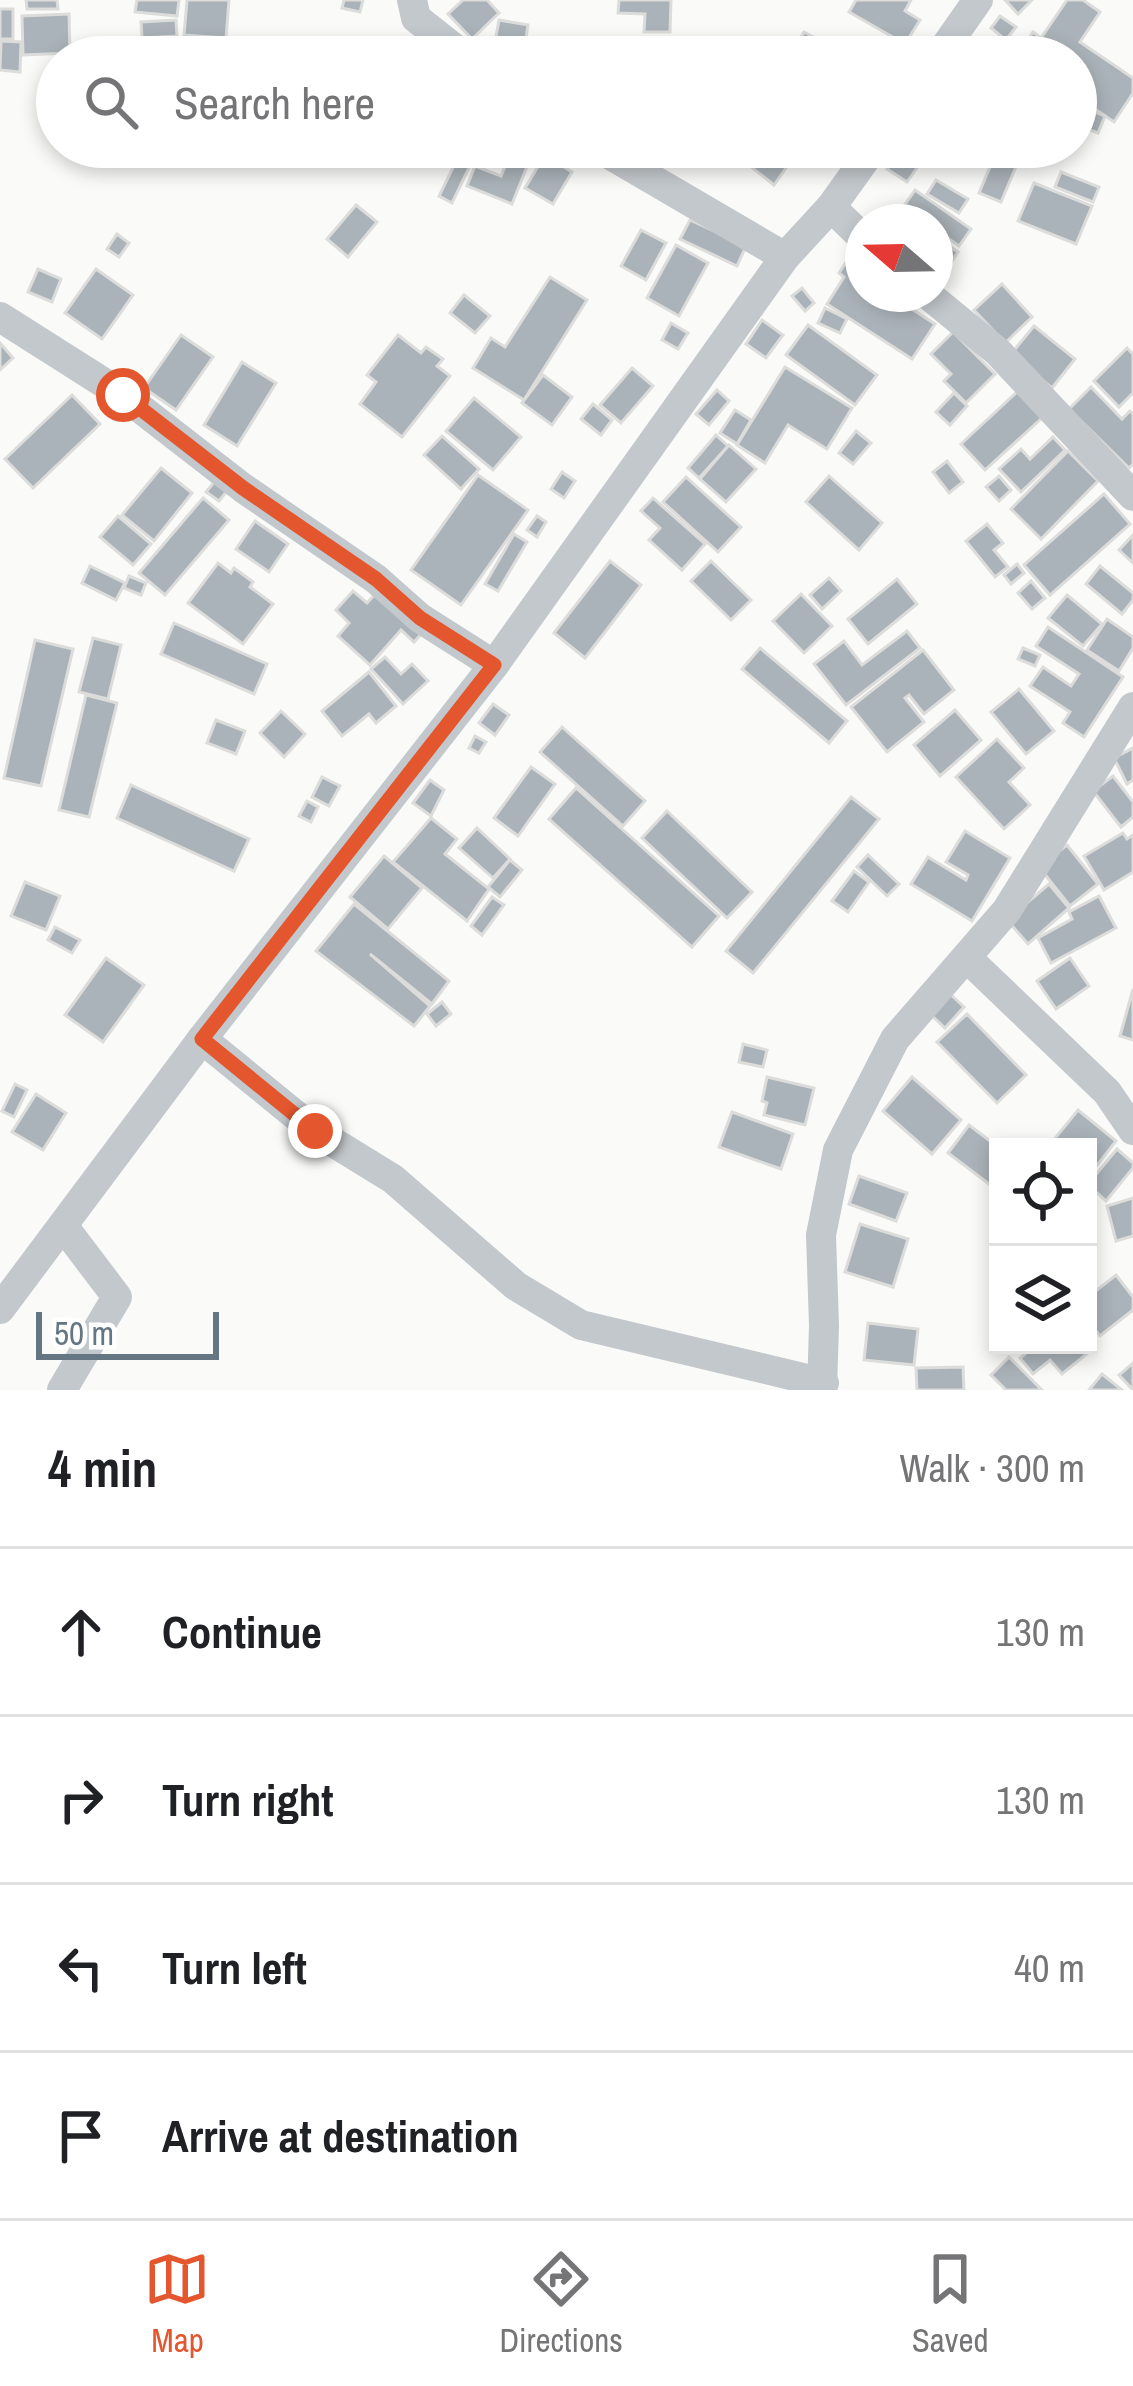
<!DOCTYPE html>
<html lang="en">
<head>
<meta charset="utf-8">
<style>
	:root { --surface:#fff; --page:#f6f6f6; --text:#202124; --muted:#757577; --line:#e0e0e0; --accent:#e4572e }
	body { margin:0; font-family:"Archivo Narrow",sans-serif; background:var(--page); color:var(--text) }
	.controls { position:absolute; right:36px; bottom:36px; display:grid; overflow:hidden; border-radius:0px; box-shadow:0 6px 18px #0003 }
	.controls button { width:108px; height:108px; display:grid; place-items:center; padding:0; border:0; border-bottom:3px solid var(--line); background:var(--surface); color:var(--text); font:60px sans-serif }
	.compass { position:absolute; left:845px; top:204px; width:108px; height:108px; border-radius:50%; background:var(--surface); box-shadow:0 6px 18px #0003; rotate:290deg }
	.scale { position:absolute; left:36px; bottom:30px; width:183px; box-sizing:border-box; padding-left:12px; border:6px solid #657683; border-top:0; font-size:33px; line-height:42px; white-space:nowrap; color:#657683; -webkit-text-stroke:9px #fff; paint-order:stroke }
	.stop { position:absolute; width:36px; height:36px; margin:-27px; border:9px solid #e4572e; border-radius:50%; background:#fff }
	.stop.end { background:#e4572e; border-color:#fff; box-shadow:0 3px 12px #0008 }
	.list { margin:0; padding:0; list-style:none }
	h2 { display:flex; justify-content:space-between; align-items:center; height:156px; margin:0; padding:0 48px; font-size:51px }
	h2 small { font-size:39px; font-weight:400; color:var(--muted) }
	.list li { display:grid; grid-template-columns:78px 1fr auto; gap:36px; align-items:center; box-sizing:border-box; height:168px; padding:0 48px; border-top:3px solid var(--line) }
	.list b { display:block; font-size:45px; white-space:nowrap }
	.list em { font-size:39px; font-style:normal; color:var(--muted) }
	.icon { flex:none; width:66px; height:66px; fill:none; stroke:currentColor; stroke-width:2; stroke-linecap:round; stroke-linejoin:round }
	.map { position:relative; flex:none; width:1133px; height:1390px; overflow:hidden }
	.search { position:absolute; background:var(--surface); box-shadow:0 6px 18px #0003; left:36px; right:36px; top:36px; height:132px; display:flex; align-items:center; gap:30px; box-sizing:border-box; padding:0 42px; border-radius:66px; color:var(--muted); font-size:45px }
	.sheet { height:828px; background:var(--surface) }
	nav { display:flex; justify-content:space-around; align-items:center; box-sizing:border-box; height:168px; border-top:3px solid var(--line); background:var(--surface); font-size:33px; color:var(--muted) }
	nav a { display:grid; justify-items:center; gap:6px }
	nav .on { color:var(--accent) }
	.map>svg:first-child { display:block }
	.building { fill:#aab3b9; stroke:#dcdcda; stroke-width:3 }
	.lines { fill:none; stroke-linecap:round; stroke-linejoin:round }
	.street { stroke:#c3c8cc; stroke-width:30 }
	.route { stroke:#e4572e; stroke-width:15 }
</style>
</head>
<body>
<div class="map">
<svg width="1133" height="1390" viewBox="0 0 1133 1390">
	<rect width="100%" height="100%" fill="#fafaf8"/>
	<g class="building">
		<path d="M26,0H57L58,9H27Z"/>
		<path d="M137,0H179L177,16L135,12Z"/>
		<path d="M187,0H229L226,38L184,35Z"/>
		<path d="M344,0H363L360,12L342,8Z"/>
		<path d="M463,0H487L499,13L472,39L448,14Z"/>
		<path d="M619,0H671L670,32H644L645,14L618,13Z"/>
		<path d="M856,0H911L905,11L920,20L905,44L849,12Z"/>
		<path d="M1005,0H1032L1018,14Z"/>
		<path d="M1067,0H1083L1100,12L1080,42L1133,78V93L1114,122L1076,96V57H1017L1033,32L1041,38Z"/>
		<rect x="0" y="9" width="13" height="30"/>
		<path d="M69,14L70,53L23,55L22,16Z"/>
		<path d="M1000,16L1016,27L1006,40L991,28Z"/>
		<path d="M176,20L177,36L142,38L141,22Z"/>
		<path d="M499,20L528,25L524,52L494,47Z"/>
		<path d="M804,32L850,57H790Z"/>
		<path d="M395,39L428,50L426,57H389Z"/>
		<path d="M1,41L21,42L20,72L0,70Z"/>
		<path d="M215,43L216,57H161V46Z"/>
		<path d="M1076,104L1105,116L1098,133L1076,125Z"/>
		<path d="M463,147H479L452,203L439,196Z"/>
		<path d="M513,147L532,154L512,204L467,186L475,166L501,176Z"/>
		<path d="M726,147H801L774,185Z"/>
		<path d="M902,147H914L926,155L907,182L887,169Z"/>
		<path d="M996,153L1018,162L1001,202L979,193Z"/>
		<path d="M545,155L572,172L553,204L525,188Z"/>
		<path d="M1061,172L1099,187L1093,202L1055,187Z"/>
		<path d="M936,180L968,199L959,213L927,194Z"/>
		<path d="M1034,183L1092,206L1076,244L1018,221Z"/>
		<path d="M915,190L971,229L959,246L935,229V222H893Z"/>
		<path d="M356,205L377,222L348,257L327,239Z"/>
		<path d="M690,220L746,246L737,266L680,239Z"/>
		<path d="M641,230L666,243L646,280L621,266Z"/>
		<path d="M117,234L129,243L119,257L107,249Z"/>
		<path d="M935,236L958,252L937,283L935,282Z"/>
		<path d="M676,245L708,263L679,316L647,298Z"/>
		<path d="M850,256L863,264V294H906L901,302L935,324L912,359L827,304L844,277L839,273Z"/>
		<path d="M38,269L61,279L52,302L28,292Z"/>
		<path d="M96,269L133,295L102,339L65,313Z"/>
		<path d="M550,277L587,300L524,400L473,368L491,338L505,347Z"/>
		<path d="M1002,284L1032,317L1005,343L974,310Z"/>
		<path d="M802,288L814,303L805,311L792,296Z"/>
		<path d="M464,295L490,316L475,333L450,313Z"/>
		<path d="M825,308L847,319L840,333L818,323Z"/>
		<path d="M762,320L783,335L766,358L746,344Z"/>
		<path d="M671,323L688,333L678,349L662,340Z"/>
		<path d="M808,325L877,375L855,405L786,355Z"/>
		<path d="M1034,326L1075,359L1052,388L1011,354Z"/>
		<path d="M953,332L995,374L966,403L944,381L951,374L931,354Z"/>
		<path d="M181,335L213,357L176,410L144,388Z"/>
		<path d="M398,335L421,353L426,347L443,359L437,366L450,376L402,437L360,404L376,382L367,375Z"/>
		<path d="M0,343L13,358L0,370Z"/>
		<path d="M1127,348L1133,354V393L1119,407L1094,381Z"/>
		<path d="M242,362L276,383L237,446L204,425Z"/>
		<path d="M785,367L852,408L827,449L788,425L765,463L737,445Z"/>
		<path d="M632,368L653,386L621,423L600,405Z"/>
		<path d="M543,375L572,397L552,425L522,403Z"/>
		<path d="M1091,387L1122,419L1130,411L1133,414V464L1129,468L1069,409Z"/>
		<path d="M717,390L729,401L709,425L696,414Z"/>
		<path d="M1018,391L1042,418L985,470L961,444Z"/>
		<path d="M954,393L967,406L950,425L936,412Z"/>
		<path d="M72,395L100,424L33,488L5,459Z"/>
		<path d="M474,398L521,437L493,470L446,431Z"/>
		<path d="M593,404L612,420L601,435L581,419Z"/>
		<path d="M735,410L751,420L737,444L720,433Z"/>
		<path d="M856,431L871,443L853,464L839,453Z"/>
		<path d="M716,435L728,446L699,478L688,468Z"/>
		<path d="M442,436L479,469L461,489L424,455Z"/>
		<path d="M1053,437L1065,450L1021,492L999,469L1021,449L1030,459Z"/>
		<path d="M729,445L756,469L726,502L700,479Z"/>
		<path d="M1068,451L1098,481L1041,539L1011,509Z"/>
		<path d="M947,461L963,482L949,493L933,472Z"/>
		<path d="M161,468L192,493L154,541L122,515Z"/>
		<path d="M562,472L575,481L564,498L551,489Z"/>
		<path d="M478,475L528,510L461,605L411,570Z"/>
		<path d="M829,476L882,523L859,550L806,502Z"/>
		<path d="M999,476L1011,490L999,501L986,487Z"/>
		<path d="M686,477L741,527L718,552L663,502Z"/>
		<path d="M215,481L227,491L219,501L206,492Z"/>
		<path d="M1104,494L1130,524L1050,595L1024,565Z"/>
		<path d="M203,498L229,520L165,595L139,573Z"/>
		<path d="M653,498L705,544L682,570L649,540L660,528L641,511Z"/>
		<path d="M118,516L151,544L133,565L100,537Z"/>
		<path d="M537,516L546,522L537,537L527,530Z"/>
		<path d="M255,521L288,544L269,572L236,549Z"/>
		<path d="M987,524L1003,543L994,550L1008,567L995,577L966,541Z"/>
		<path d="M514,534L527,542L498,591L485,584Z"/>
		<path d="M1133,535V563L1119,550Z"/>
		<path d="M610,561L641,585L585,658L554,633Z"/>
		<path d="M711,561L751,600L731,620L691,581Z"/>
		<path d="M218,563L231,573L234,568L253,582L250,587L273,604L243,644L188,603Z"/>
		<path d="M1017,564L1024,573L1011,584L1004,575Z"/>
		<path d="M90,566L125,583L116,600L82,583Z"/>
		<path d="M1100,566L1133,593V600L1122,614L1086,584Z"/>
		<path d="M129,576L146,583L141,595L124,588Z"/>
		<path d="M829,578L841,591L822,609L810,595Z"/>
		<path d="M897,579L917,604L868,644L848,619Z"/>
		<path d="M1031,581L1045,598L1032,609L1018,593Z"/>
		<path d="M379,590L424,631L414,642L401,630L370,665L338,636L349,623L336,610L353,591L367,603Z"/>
		<path d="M801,594L832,626L804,653L773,621Z"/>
		<path d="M1067,595L1102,624L1083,646L1048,618Z"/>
		<path d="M1107,619L1133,637V648L1119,671L1087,650Z"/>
		<path d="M174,623L267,664L254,694L161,654Z"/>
		<path d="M1048,627L1123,677L1084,737L1063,723L1070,712L1030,686L1043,667L1071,686L1079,674L1036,646Z"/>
		<path d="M907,631L920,648L846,705L814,664L844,641L862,665Z"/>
		<path d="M93,638L121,645L108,699L79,692Z"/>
		<path d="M35,640L73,649L41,786L4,778Z"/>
		<path d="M760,648L847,721L829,743L742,669Z"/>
		<path d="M1023,648L1040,655L1035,666L1018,659Z"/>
		<path d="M923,650L954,690L924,714L909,695L905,698L924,722L887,752L851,707Z"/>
		<path d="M385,657L401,674L412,664L428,681L403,704L371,669Z"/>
		<path d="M369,672L396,706L376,723L369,714L342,736L322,711Z"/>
		<path d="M1019,689L1054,731L1026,754L991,712Z"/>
		<path d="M86,695L117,703L89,817L59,810Z"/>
		<path d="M493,704L509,715L495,735L479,723Z"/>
		<path d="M955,710L981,740L940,776L914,745Z"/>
		<path d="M281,711L305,734L284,757L260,733Z"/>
		<path d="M216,720L245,731L236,754L207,743Z"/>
		<path d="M562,727L645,801L623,826L540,752Z"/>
		<path d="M475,736L486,742L479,753L469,748Z"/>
		<path d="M997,739L1024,768L1009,782L1030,805L1004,829L956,777Z"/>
		<path d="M1133,748V780L1127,784L1114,758Z"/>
		<path d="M531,767L555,784L518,836L494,818Z"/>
		<path d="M1113,776L1133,802V817L1121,827L1093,791Z"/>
		<path d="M322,777L340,786L329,806L312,797Z"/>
		<path d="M430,780L444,790L431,816L413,803Z"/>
		<path d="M131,785L249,839L234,871L117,818Z"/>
		<path d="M576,788L719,916L692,947L549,819Z"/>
		<path d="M851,797L879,819L753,973L726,951Z"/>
		<path d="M307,801L318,807L311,822L299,816Z"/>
		<path d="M667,811L752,892L727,918L642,838Z"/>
		<path d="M431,818L457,839L445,854L489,889L467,921L393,862Z"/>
		<path d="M477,828L510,859L493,878L459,848Z"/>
		<path d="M965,831L1010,858L972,921L911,884L928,857L966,880L968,875L946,862Z"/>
		<path d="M1123,833L1127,839L1133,835V872L1104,890L1084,856Z"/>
		<path d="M1067,845L1098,884L1070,906L1039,867Z"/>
		<path d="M868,855L899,884L887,896L857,867Z"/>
		<path d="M384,856L422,888L388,929L350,897Z"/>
		<path d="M510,860L522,870L500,897L488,887Z"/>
		<path d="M854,871L869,882L848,912L832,901Z"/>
		<path d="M25,882L60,896L46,930L11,916Z"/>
		<path d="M1049,884L1069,908L1028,944L1007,920Z"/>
		<path d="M1099,896L1116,928L1051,963L1038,938L1072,919L1069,912Z"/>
		<path d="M492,897L504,905L482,935L471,926Z"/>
		<path d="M354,904L449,981L432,1004L370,954L430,1006L414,1026L316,951Z"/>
		<path d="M55,927L80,940L72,953L48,940Z"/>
		<path d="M106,958L144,985L103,1042L65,1015Z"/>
		<path d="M1070,958L1089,986L1056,1009L1037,981Z"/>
		<path d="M1133,989V1040L1120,1036Z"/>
		<path d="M949,993L964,1007L945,1028L929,1013Z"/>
		<path d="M442,1002L451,1014L436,1026L427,1014Z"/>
		<path d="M967,1014L1026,1075L997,1103L937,1042Z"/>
		<path d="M743,1044L767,1050L763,1067L739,1062Z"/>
		<path d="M767,1077L814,1088L805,1125L764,1115L767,1103L762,1101Z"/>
		<path d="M912,1077L961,1120L932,1154L883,1111Z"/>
		<path d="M15,1084L27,1090L14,1117L2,1111Z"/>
		<path d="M36,1094L66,1113L43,1150L12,1132Z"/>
		<path d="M1078,1110L1116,1141L1088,1177V1147H1048Z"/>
		<path d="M732,1112L793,1134L781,1169L719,1147Z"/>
		<path d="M969,1125L998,1147V1180L993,1187L948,1153Z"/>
		<path d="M1117,1149L1133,1163V1168L1106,1201L1088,1184Z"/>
		<path d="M859,1176L907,1193L896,1221L849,1204Z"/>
		<path d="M1133,1198V1236L1116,1241L1107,1206Z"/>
		<path d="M860,1224L908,1239L893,1287L845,1272Z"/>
		<path d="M1116,1275L1133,1297V1310L1100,1336L1088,1321V1297Z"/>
		<path d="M868,1323L918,1329L914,1365L864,1360Z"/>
		<path d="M1088,1341L1094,1348L1062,1374L1050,1360L1033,1374L1020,1358L1036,1345H1088Z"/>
		<path d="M1009,1357L1042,1390H1006L991,1375Z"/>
		<path d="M1133,1363V1387L1132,1389L1119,1375Z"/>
		<path d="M963,1367L964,1390H917L916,1368Z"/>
		<path d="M1102,1374L1122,1390H1089Z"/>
	</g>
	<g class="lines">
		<g class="street">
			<path d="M412,0L416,18L465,57"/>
			<path d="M938,57L978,0"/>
			<path d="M597,147L785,257"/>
			<path d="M831,207L863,238"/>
			<path d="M927,294L998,352L1133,496"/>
			<path d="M0,317L123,395L243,488L376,579L420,618L494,665"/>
			<path d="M967,958L1107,1092L1133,1130"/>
			<path d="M202,1039L315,1131L393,1179L516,1286L581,1325L824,1383"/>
			<path d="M0,1309L202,1039L494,665L785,257L831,207L874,147"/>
			<path d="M62,1390L117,1297L64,1227"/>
			<path d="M822,1390L824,1325L821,1235L838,1150L895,1039L1007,910L1133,707"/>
		</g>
	</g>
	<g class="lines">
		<path class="route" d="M123,395L243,488L376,579L420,618L494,665L202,1039L315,1131"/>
	</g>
</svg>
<div class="controls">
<button><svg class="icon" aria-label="locate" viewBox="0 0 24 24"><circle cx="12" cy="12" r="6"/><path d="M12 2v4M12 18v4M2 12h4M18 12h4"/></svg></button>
<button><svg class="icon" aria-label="layers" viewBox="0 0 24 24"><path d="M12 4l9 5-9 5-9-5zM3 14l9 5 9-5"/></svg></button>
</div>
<svg class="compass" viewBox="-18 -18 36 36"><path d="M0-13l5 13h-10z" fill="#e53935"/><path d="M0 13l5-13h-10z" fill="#757577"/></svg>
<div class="scale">50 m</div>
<div class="stop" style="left:123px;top:395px"></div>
<div class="stop end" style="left:315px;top:1131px"></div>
<div class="search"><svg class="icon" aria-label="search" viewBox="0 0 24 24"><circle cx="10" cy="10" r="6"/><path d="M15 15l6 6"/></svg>Search here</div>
</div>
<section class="sheet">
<h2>4 min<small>Walk · 300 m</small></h2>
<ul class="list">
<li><svg class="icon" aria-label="ahead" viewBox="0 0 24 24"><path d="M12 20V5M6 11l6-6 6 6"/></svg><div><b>Continue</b></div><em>130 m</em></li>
<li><svg class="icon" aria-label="right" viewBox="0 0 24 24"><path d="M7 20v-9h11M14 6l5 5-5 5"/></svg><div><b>Turn right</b></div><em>130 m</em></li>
<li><svg class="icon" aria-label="left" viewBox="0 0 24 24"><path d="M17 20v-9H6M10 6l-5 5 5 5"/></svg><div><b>Turn left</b></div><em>40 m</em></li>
<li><svg class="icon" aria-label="arrive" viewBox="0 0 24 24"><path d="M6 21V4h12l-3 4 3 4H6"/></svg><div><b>Arrive at destination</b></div></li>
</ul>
</section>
<nav>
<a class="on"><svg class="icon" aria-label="map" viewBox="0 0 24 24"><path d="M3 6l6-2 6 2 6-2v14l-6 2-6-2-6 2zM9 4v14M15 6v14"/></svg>Map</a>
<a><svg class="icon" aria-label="directions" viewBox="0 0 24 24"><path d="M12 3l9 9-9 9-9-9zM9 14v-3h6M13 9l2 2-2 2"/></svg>Directions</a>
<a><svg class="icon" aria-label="saved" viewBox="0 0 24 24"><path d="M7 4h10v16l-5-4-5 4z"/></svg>Saved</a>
</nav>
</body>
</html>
